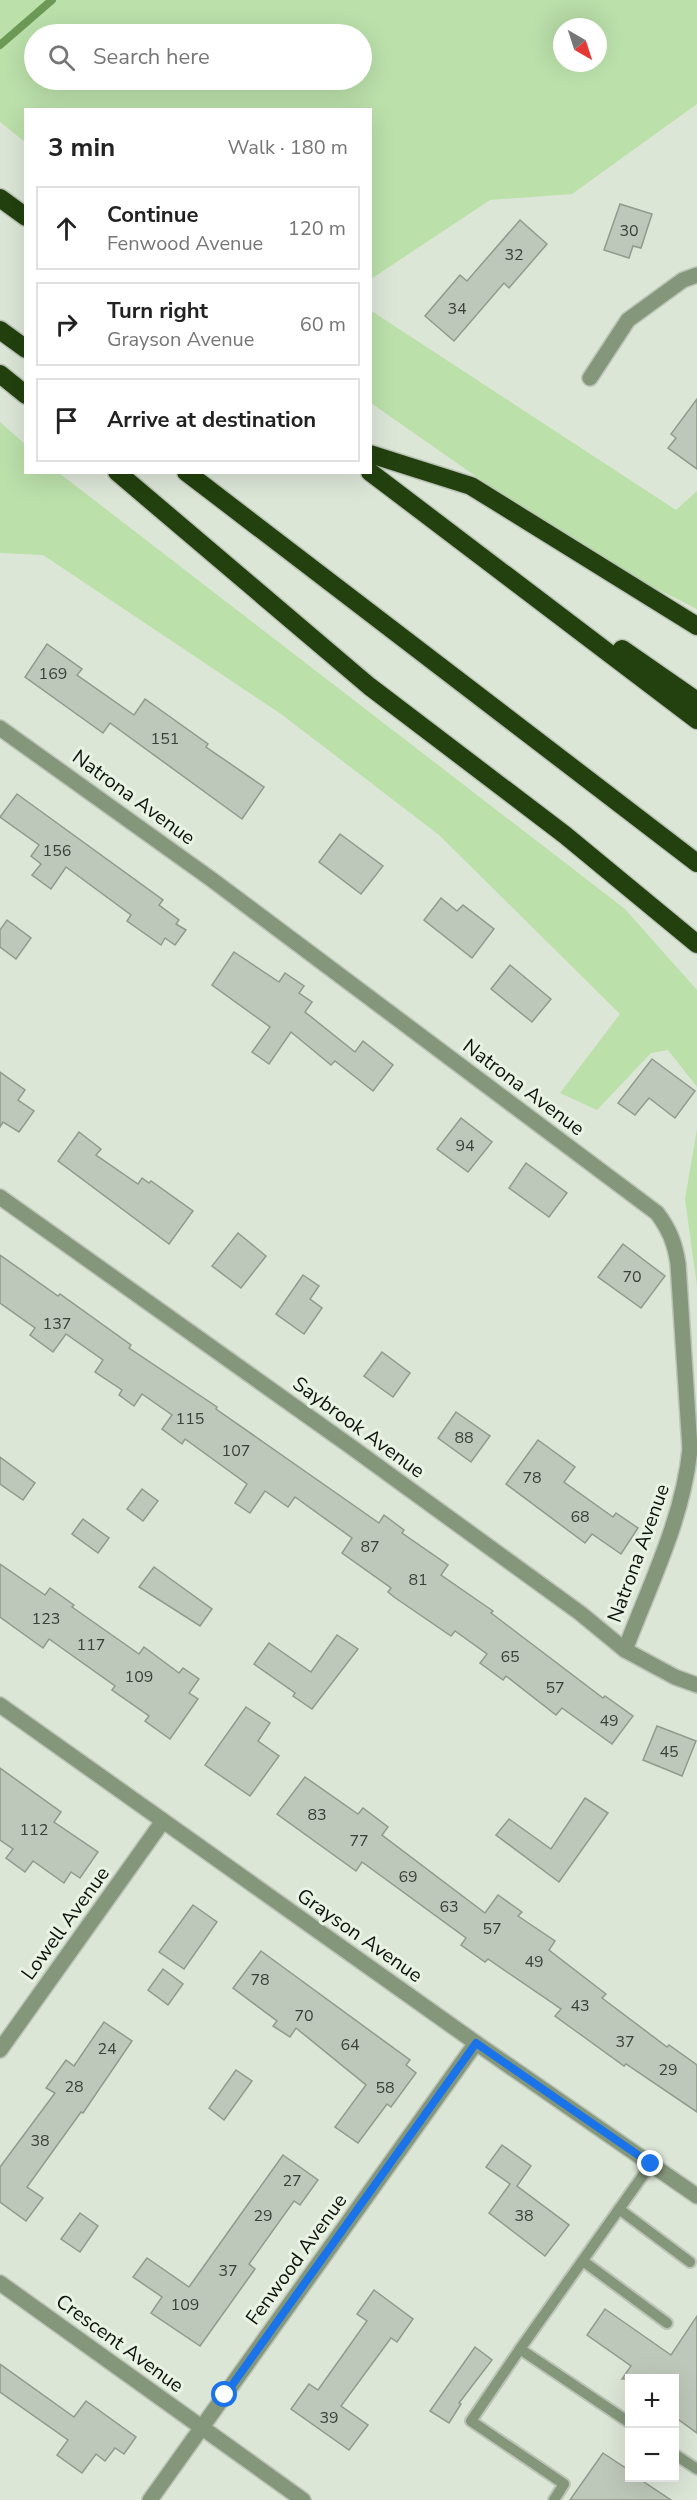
<!DOCTYPE html>
<html lang="en">
<head>
<meta charset="utf-8">
<style>
	:root { --surface:#fff; --page:#f2f2f2; --text:#222; --muted:#767676; --line:#e0e0e0 }
	body { margin:0; font-family:"Nunito Sans",sans-serif; background:var(--page); color:var(--text) }
	.controls { position:absolute; right:18px; bottom:18px; display:grid; overflow:hidden; border-radius:0px; box-shadow:0 6px 24px #0002 }
	.controls button { width:54px; height:54px; display:grid; place-items:center; padding:0; border:0; border-bottom:2px solid var(--line); background:var(--surface); color:var(--text); font:30px sans-serif }
	.compass { position:absolute; left:553px; top:18px; width:54px; height:54px; border-radius:50%; background:var(--surface); box-shadow:0 6px 24px #0002; rotate:141deg }
	.stop { position:absolute; width:18px; height:18px; margin:-14px; border:4px solid #1a73e8; border-radius:50%; background:#fff }
	.stop.end { background:#1a73e8; border-color:#fff; box-shadow:0 2px 6px #0008 }
	.list { margin:0; padding:0; list-style:none }
	h2 { display:flex; justify-content:space-between; align-items:center; height:78px; margin:0; padding:0 24px; font-size:26px }
	h2 small { font-size:20px; font-weight:400; color:var(--muted) }
	.list li { display:grid; grid-template-columns:39px 1fr auto; gap:18px; align-items:center; box-sizing:border-box; height:84px; margin:0 12px 12px; padding:0 12px; border:2px solid var(--line); border-radius:0px }
	.list b { display:block; font-size:22px; white-space:nowrap }
	.list p { margin:0; font-size:20px; white-space:nowrap; color:var(--muted) }
	.list em { font-size:20px; font-style:normal; color:var(--muted) }
	.icon { flex:none; width:33px; height:33px; fill:none; stroke:currentColor; stroke-width:2; stroke-linecap:round; stroke-linejoin:round }
	.map { position:relative; flex:none; width:697px; height:2500px; overflow:hidden }
	.search { position:absolute; background:var(--surface); box-shadow:0 6px 24px #0002; left:24px; top:24px; width:348px; height:66px; display:flex; align-items:center; gap:15px; box-sizing:border-box; padding:0 21px; border-radius:33px; color:var(--muted); font-size:22px }
	.panel { position:absolute; background:var(--surface); box-shadow:0 6px 24px #0002; left:24px; top:108px; width:348px; height:366px; border-radius:0px }
	.map>svg:first-child { display:block }
	.green { fill:#bbe0aa; fill-rule:evenodd }
	.lines { fill:none; stroke-linecap:round; stroke-linejoin:round }
	.stream { stroke:#6d9956; stroke-width:8 }
	.building { fill:#bec8ba; stroke:#919a8c; stroke-width:1.5 }
	.service-casing { stroke:#bbc4b7; stroke-width:14 }
	.minor-casing { stroke:#bbc4b7; stroke-width:18 }
	.motorway-casing { stroke:#bbc4b7; stroke-width:21 }
	.service { stroke:#84977a; stroke-width:10 }
	.minor { stroke:#84977a; stroke-width:15 }
	.motorway { stroke:#22410e; stroke-width:18 }
	.route { stroke:#1a73e8; stroke-width:8 }
	.labels { text-anchor:middle; stroke-width:6; stroke-linejoin:round; paint-order:stroke }
	.number-label { font-size:16px; fill:#3b4038 }
	.street-label { font-size:20px; fill:#0f120d; stroke:#e9f3e4 }
</style>
</head>
<body>
<div class="map">
<svg width="697" height="2500" viewBox="0 0 697 2500">
	<rect width="100%" height="100%" fill="#dce6d7"/>
	<g class="green">
		<path d="M0,0H697V104L572,194L490,200L371,279L370,110H26L25,142L0,122ZM562,27H598V63H562ZM362,34V80H34V34Z"/>
		<path d="M370,310L676,510L697,491V609L584,552L371,403Z"/>
		<path d="M0,422L25,444L26,472L59,473L625,909L697,990V1087L668,1050L651,1053L597,1110L560,1093L620,1014L439,835L281,714L43,555L0,553Z"/>
		<path d="M697,1129V1286L685,1199Z"/>
	</g>
	<g class="lines">
		<path class="stream" d="M0,45L52,0"/>
	</g>
	<g class="building">
		<path d="M620,204L652,214L641,248L633,246L629,258L604,250Z"/>
		<path d="M520,220L547,244L509,288L504,283L454,341L425,316L460,275L467,281Z"/>
		<path d="M697,399V469L668,448L676,438L671,434Z"/>
		<path d="M47,644L82,669L77,675L134,715L145,699L208,744L206,747L264,787L242,819L110,723L103,733L25,677Z"/>
		<path d="M17,794L163,900L159,905L179,920L176,924L186,930L175,945L165,938L161,945L127,921L131,915L66,867L51,889L32,875L41,864L31,856L39,845L0,817Z"/>
		<path d="M340,834L383,866L361,894L319,862Z"/>
		<path d="M441,898L457,911L463,905L494,929L472,958L424,920Z"/>
		<path d="M7,920L31,938L16,959L0,947V930Z"/>
		<path d="M234,952L279,982L285,973L304,986L299,993L312,1002L305,1012L355,1052L363,1041L393,1065L373,1091L335,1061L331,1065L291,1032L269,1064L252,1052L270,1027L212,985Z"/>
		<path d="M510,965L551,999L532,1022L491,989Z"/>
		<path d="M652,1059L695,1091L675,1118L649,1098L635,1115L618,1103Z"/>
		<path d="M0,1072L25,1090L18,1100L34,1111L19,1132L3,1122L0,1127Z"/>
		<path d="M461,1118L492,1142L468,1172L437,1149Z"/>
		<path d="M79,1132L101,1149L96,1155L138,1184L142,1178L149,1183L151,1181L193,1211L169,1244L58,1161Z"/>
		<path d="M526,1163L567,1193L549,1217L509,1188Z"/>
		<path d="M238,1233L266,1256L241,1288L212,1266Z"/>
		<path d="M623,1244L665,1276L641,1308L598,1277Z"/>
		<path d="M0,1255L58,1296L60,1294L131,1345L129,1348L217,1407L216,1409L379,1523L384,1515L404,1530L402,1533L448,1565L441,1575L493,1611L491,1613L603,1698L605,1696L633,1716L612,1744L562,1708L556,1715L506,1676L503,1680L480,1663L487,1654L455,1631L451,1636L394,1597L388,1592L391,1588L342,1553L352,1538L295,1497L288,1507L265,1491L250,1513L235,1503L247,1484L185,1439L182,1444L162,1429L172,1415L142,1394L134,1406L119,1395L122,1390L95,1372L103,1360L66,1334L53,1352L30,1335L35,1328L0,1303Z"/>
		<path d="M303,1275L319,1286L310,1299L322,1308L304,1334L276,1314Z"/>
		<path d="M382,1352L410,1373L393,1397L364,1376Z"/>
		<path d="M456,1412L490,1436L471,1462L438,1438Z"/>
		<path d="M538,1440L575,1467L564,1482L613,1517L616,1513L638,1528L621,1554L592,1534L585,1543L506,1484Z"/>
		<path d="M0,1457L35,1483L23,1500L0,1484Z"/>
		<path d="M142,1489L158,1501L143,1521L127,1509Z"/>
		<path d="M83,1519L109,1538L98,1553L72,1534Z"/>
		<path d="M0,1564L45,1595L50,1588L74,1605L72,1607L139,1654L144,1647L179,1673L183,1668L199,1679L189,1693L198,1699L170,1739L145,1721L149,1716L112,1690L115,1686L49,1639L43,1648L0,1617Z"/>
		<path d="M154,1567L212,1609L200,1626L139,1587Z"/>
		<path d="M337,1635L358,1649L312,1709L293,1696L295,1693L254,1664L269,1643L311,1672Z"/>
		<path d="M246,1707L270,1723L258,1741L279,1756L250,1796L205,1765Z"/>
		<path d="M657,1726L696,1741L682,1776L643,1760Z"/>
		<path d="M0,1768L61,1812L54,1822L98,1852L80,1878L71,1872L64,1883L33,1861L25,1872L6,1858L13,1849L0,1840Z"/>
		<path d="M305,1777L358,1814L363,1808L388,1827L382,1835L485,1913L498,1895L522,1912L518,1916L555,1941L549,1950L606,1994L602,1998L667,2047L669,2045L697,2065V2112L626,2064L624,2066L577,2032L555,2016L561,2009L488,1959L485,1962L461,1945L466,1938L362,1862L356,1871L277,1814Z"/>
		<path d="M585,1798L608,1813L559,1882L496,1835L509,1819L551,1849Z"/>
		<path d="M193,1905L217,1922L184,1969L159,1952Z"/>
		<path d="M261,1951L410,2060L406,2065L416,2073L391,2107L387,2104L358,2143L335,2127L366,2085L296,2028L290,2037L273,2026L277,2021L233,1988Z"/>
		<path d="M163,1969L183,1984L168,2005L148,1990Z"/>
		<path d="M104,2022L132,2041L83,2113L81,2112L27,2187L43,2198L26,2221L0,2202V2167L55,2093L46,2088L66,2060L74,2066Z"/>
		<path d="M236,2070L252,2081L224,2120L209,2108Z"/>
		<path d="M502,2145L531,2166L517,2186L569,2225L545,2256L489,2213L510,2184L486,2167Z"/>
		<path d="M283,2155L318,2180L300,2205L294,2201L249,2264L255,2269L200,2346L151,2313L162,2297L133,2277L147,2258L189,2287Z"/>
		<path d="M80,2213L98,2226L80,2252L61,2239Z"/>
		<path d="M374,2290L413,2319L397,2342L391,2338L341,2406L368,2425L349,2450L291,2409L309,2384L318,2390L367,2321L357,2314Z"/>
		<path d="M605,2309L671,2355L697,2316V2433L675,2417V2379H622L631,2366L587,2335Z"/>
		<path d="M475,2347L492,2360L459,2403L461,2404L449,2423L430,2411Z"/>
		<path d="M0,2364L74,2417L86,2401L136,2437L124,2454L115,2448L105,2461L96,2454L82,2473L57,2455L68,2440L0,2392Z"/>
		<path d="M603,2453L630,2471V2478H638L671,2500H570Z"/>
	</g>
	<g class="lines">
		<defs>
			<g id="service">
				<path d="M619,2209L690,2262"/>
				<path d="M583,2261L667,2323"/>
				<path d="M520,2349L471,2421L564,2484L554,2500"/>
				<path d="M630,2423L520,2349L651,2164"/>
				<path d="M674,2454L697,2469"/>
			</g>
			<g id="minor">
				<path d="M590,378L628,320L683,280L697,275"/>
				<path d="M0,728L211,879L657,1213C669,1229 675,1243 678,1264L690,1449C683,1519 650,1584 625,1650"/>
				<path d="M0,1197L350,1446L580,1613L625,1650L675,1677L697,1685"/>
				<path d="M0,1705L476,2043L697,2196"/>
				<path d="M0,2050L163,1821"/>
				<path d="M0,2283L303,2500"/>
				<path d="M150,2500L476,2043"/>
			</g>
			<g id="motorway">
				<path d="M0,198L26,217"/>
				<path d="M0,330L26,349"/>
				<path d="M0,374L26,395"/>
				<path d="M370,454L471,486L697,626"/>
				<path d="M117,472L369,686L565,835L697,944"/>
				<path d="M186,472L697,863"/>
				<path d="M370,472L697,720"/>
				<path d="M622,649L697,701"/>
			</g>
		</defs>
		<use href="#service" class="service-casing"/>
		<use href="#minor" class="minor-casing"/>
		<use href="#motorway" class="motorway-casing"/>
		<use href="#service" class="service"/>
		<use href="#minor" class="minor"/>
		<use href="#motorway" class="motorway"/>
	</g>
	<g class="lines">
		<path class="route" d="M225,2395L476,2043L651,2164"/>
	</g>
	<g class="labels">
		<g class="number-label">
			<text x="629" y="236">30</text>
			<text x="514" y="260">32</text>
			<text x="457" y="314">34</text>
			<text x="53" y="679">169</text>
			<text x="165" y="744">151</text>
			<text x="57" y="856">156</text>
			<text x="465" y="1151">94</text>
			<text x="632" y="1282">70</text>
			<text x="57" y="1329">137</text>
			<text x="190" y="1424">115</text>
			<text x="464" y="1443">88</text>
			<text x="236" y="1456">107</text>
			<text x="532" y="1483">78</text>
			<text x="580" y="1522">68</text>
			<text x="370" y="1552">87</text>
			<text x="418" y="1585">81</text>
			<text x="46" y="1624">123</text>
			<text x="91" y="1650">117</text>
			<text x="510" y="1662">65</text>
			<text x="139" y="1682">109</text>
			<text x="555" y="1693">57</text>
			<text x="609" y="1726">49</text>
			<text x="669" y="1757">45</text>
			<text x="317" y="1820">83</text>
			<text x="34" y="1835">112</text>
			<text x="359" y="1846">77</text>
			<text x="408" y="1882">69</text>
			<text x="449" y="1912">63</text>
			<text x="492" y="1934">57</text>
			<text x="534" y="1967">49</text>
			<text x="260" y="1985">78</text>
			<text x="580" y="2011">43</text>
			<text x="304" y="2021">70</text>
			<text x="625" y="2047">37</text>
			<text x="350" y="2050">64</text>
			<text x="107" y="2054">24</text>
			<text x="668" y="2075">29</text>
			<text x="74" y="2092">28</text>
			<text x="385" y="2093">58</text>
			<text x="40" y="2146">38</text>
			<text x="292" y="2186">27</text>
			<text x="263" y="2221">29</text>
			<text x="524" y="2221">38</text>
			<text x="228" y="2276">37</text>
			<text x="185" y="2310">109</text>
			<text x="329" y="2423">39</text>
		</g>
		<g class="street-label">
			<text transform="translate(134 797) rotate(36)" y="7">Natrona Avenue</text>
			<text transform="translate(524 1087) rotate(37)" y="7">Natrona Avenue</text>
			<text transform="translate(359 1427) rotate(36)" y="7">Saybrook Avenue</text>
			<text transform="translate(638 1553) rotate(-70)" y="7">Natrona Avenue</text>
			<text transform="translate(65 1923) rotate(-54)" y="7">Lowell Avenue</text>
			<text transform="translate(360 1935) rotate(35)" y="7">Grayson Avenue</text>
			<text transform="translate(296 2259) rotate(-54)" y="7">Fenwood Avenue</text>
			<text transform="translate(120 2343) rotate(36)" y="7">Crescent Avenue</text>
		</g>
	</g>
</svg>
<div class="controls">
<button>+</button>
<button>−</button>
</div>
<svg class="compass" viewBox="-18 -18 36 36"><path d="M0-13l5 13h-10z" fill="#e53935"/><path d="M0 13l5-13h-10z" fill="#767676"/></svg>
<div class="stop" style="left:225px;top:2395px"></div>
<div class="stop end" style="left:651px;top:2164px"></div>
<div class="search"><svg class="icon" aria-label="search" viewBox="0 0 24 24"><circle cx="10" cy="10" r="6"/><path d="M15 15l6 6"/></svg>Search here</div>
<section class="panel">
<h2>3 min<small>Walk · 180 m</small></h2>
<ul class="list">
<li><svg class="icon" aria-label="ahead" viewBox="0 0 24 24"><path d="M12 20V5M6 11l6-6 6 6"/></svg><div><b>Continue</b><p>Fenwood Avenue</p></div><em>120 m</em></li>
<li><svg class="icon" aria-label="right" viewBox="0 0 24 24"><path d="M7 20v-9h11M14 6l5 5-5 5"/></svg><div><b>Turn right</b><p>Grayson Avenue</p></div><em>60 m</em></li>
<li><svg class="icon" aria-label="arrive" viewBox="0 0 24 24"><path d="M6 21V4h12l-3 4 3 4H6"/></svg><div><b>Arrive at destination</b></div></li>
</ul>
</section>
</div>
</body>
</html>
